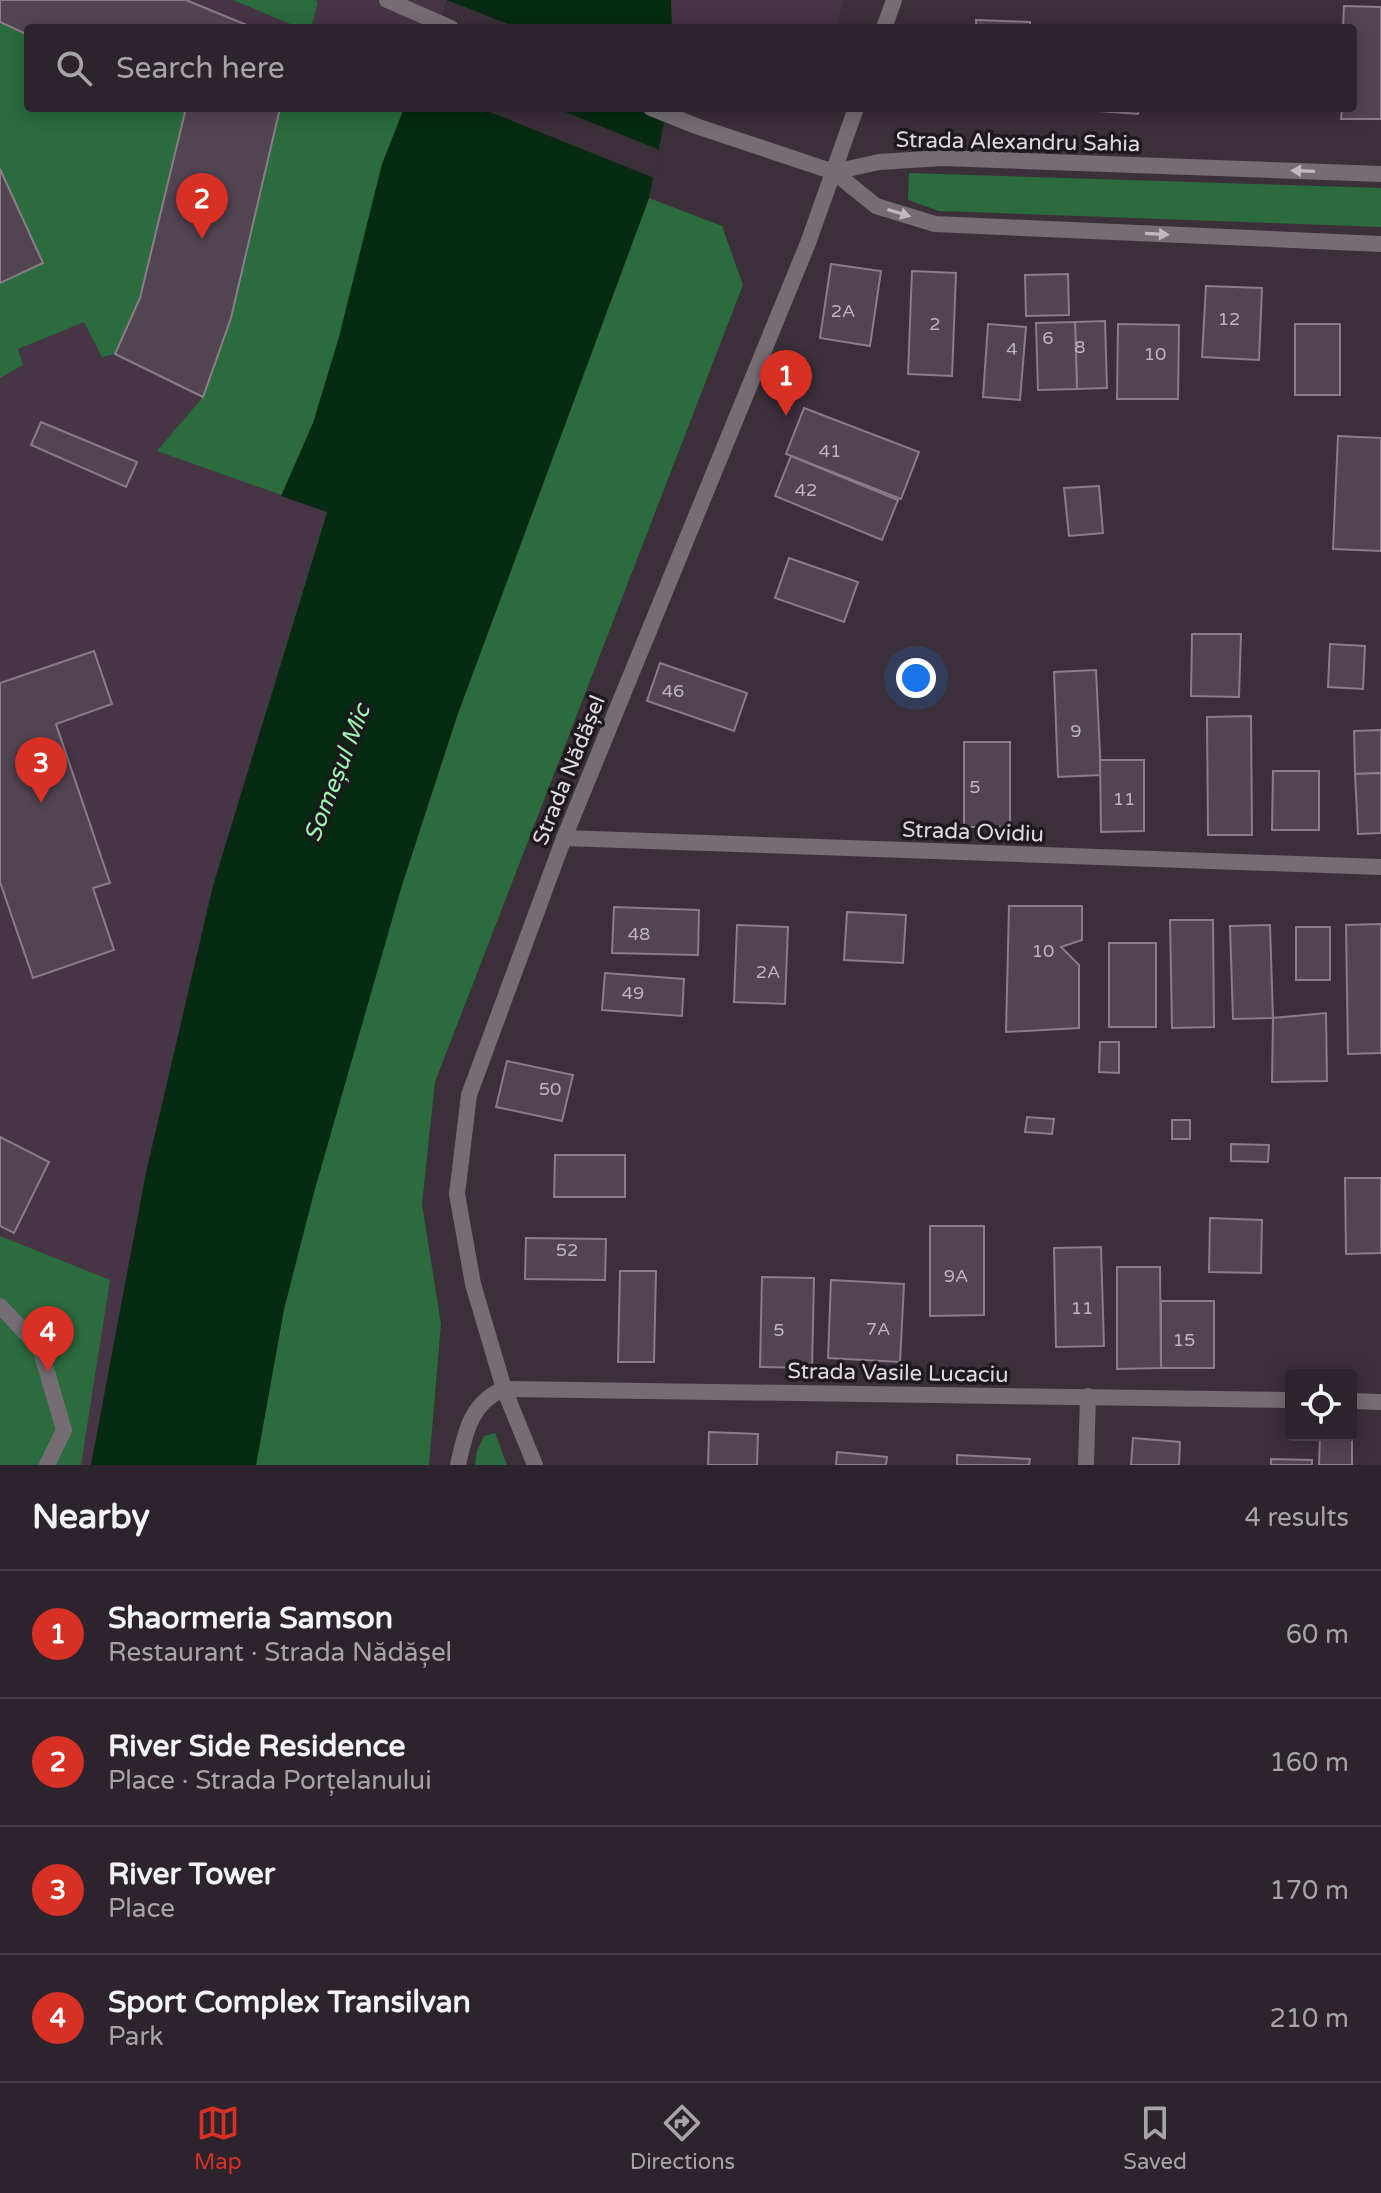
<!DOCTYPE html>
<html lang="en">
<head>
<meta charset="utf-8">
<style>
	:root { --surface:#2c232c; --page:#382f38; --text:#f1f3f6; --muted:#a6a4a9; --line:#484048; --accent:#d93025 }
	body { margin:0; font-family:"Varela Round",sans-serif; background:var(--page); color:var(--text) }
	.controls { position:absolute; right:24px; bottom:24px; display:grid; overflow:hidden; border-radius:8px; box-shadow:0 4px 20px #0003 }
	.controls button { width:72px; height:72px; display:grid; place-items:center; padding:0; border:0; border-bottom:2px solid var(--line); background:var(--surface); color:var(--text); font:40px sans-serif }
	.you { position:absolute; left:916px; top:678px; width:28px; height:28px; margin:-20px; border:6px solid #fff; border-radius:50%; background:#1a73e8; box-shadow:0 0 0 12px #1a73e833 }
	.badge { display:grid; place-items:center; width:52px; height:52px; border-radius:50%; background:var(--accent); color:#fff; font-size:26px; font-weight:700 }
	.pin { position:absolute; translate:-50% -66px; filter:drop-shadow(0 2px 4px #0008) }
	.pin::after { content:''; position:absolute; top:42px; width:28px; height:24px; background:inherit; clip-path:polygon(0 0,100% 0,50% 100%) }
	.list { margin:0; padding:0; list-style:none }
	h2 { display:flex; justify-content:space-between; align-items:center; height:104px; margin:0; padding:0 32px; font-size:34px }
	h2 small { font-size:26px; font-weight:400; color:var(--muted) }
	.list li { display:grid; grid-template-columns:52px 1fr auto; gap:24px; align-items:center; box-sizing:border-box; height:128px; padding:0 32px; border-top:2px solid var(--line) }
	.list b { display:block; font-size:30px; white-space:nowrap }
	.list p { margin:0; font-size:26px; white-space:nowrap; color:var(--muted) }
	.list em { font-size:26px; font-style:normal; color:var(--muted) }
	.icon { flex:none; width:44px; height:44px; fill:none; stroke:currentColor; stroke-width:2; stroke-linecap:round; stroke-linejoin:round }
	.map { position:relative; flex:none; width:1381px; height:1465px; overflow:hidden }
	.search { position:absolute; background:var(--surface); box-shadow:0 4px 20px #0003; left:24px; right:24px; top:24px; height:88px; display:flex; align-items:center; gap:20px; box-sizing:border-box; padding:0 28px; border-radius:8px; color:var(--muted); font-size:30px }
	.sheet { height:616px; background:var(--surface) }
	nav { display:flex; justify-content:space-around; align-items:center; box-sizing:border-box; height:112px; border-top:2px solid var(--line); background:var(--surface); font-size:22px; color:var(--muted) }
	nav a { display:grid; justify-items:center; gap:4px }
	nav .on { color:var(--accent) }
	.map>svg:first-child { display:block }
	.built { fill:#463545 }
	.green { fill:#2b6b3d }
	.water { fill:#062a12 }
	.pier { fill:#3b2f3a }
	.building { fill:#524552; stroke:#8a7c89; stroke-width:2 }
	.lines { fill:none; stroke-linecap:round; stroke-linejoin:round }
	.service { stroke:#746d73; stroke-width:16 }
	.minor { stroke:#746d73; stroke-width:16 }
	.tertiary { stroke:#746d73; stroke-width:16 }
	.oneway { fill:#c0b9bf }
	.labels { text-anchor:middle; stroke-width:7; stroke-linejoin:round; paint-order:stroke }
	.number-label { font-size:18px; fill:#bdb4bc }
	.street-label { font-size:22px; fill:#e1d9e0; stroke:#1e191e }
	.water-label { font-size:24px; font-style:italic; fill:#9bf7b0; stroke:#1e191e }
</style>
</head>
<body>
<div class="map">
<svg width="1381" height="1465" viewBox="0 0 1381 1465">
	<rect width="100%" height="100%" fill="#3b2f3a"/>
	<g class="built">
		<path d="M0,0H447L439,28H28V108H404L282,496L327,511L213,886L146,1173L91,1465H0Z"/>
		<path d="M671,0H844L835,28H672Z"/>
	</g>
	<g class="green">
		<path d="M233,0H316L318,2L311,28H300Z"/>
		<path d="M0,22L28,34V108H186L140,298L115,354L102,357L84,322L18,349L23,365L0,378V283L43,263L0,169Z"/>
		<path d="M280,108H512L261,728L327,511L157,451L203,397L231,318Z"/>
		<path d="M909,173L1381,188V227L939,211L908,200Z"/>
		<path d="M649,198L722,226L743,285L435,1082L422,1204L441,1324L429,1465H256L284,1309L314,1192L401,888L457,716Z"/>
		<path d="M0,1236L110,1280L81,1465H0Z"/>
		<path d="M495,1433L507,1465H475L477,1451L484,1436Z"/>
	</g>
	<g class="water">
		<path d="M447,0H671L672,28H439Z"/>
		<path d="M404,108H667L649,198L457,716L401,888L314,1192L284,1309L256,1465H91L146,1173L213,886L327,512L281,496L313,423L339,337L382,164Z"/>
	</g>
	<g class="pier">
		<path d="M447,0L518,28H439Z"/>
		<path d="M480,108H555L660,150L654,178Z"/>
	</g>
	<g class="building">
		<path d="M0,0H186L254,28H28V35L0,22Z"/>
		<path d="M1344,6L1381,7V119H1341L1342,108H1353V28H1343Z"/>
		<path d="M976,20L1030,22V28H976Z"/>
		<path d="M186,108H280L231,318L203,397L115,354L140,298Z"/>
		<path d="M1100,108H1139L1138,114L1100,111Z"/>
		<path d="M0,169L43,263L0,283Z"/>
		<path d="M831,264L881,271L870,346L820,338Z"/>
		<path d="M912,271L956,273L952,376L908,374Z"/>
		<path d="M1068,274L1069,315L1026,316L1025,275Z"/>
		<path d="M1206,286L1262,288L1259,360L1202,357Z"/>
		<path d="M1105,321L1107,388L1077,389L1075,322Z"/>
		<path d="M1075,322L1077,389L1038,390L1036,323Z"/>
		<path d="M988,324L1026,327L1020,400L983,397Z"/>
		<path d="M1118,324L1179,325L1178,399H1117Z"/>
		<rect x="1295" y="324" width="45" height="71"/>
		<path d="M804,408L919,452L901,499L786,454Z"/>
		<path d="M41,422L137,462L126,487L31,445Z"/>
		<path d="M1338,436L1381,438V551L1333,549Z"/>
		<path d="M791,456L898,500L882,540L775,496Z"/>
		<path d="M1099,486L1103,533L1069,536L1064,488Z"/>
		<path d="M789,558L858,582L844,622L775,598Z"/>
		<path d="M1192,634H1241L1239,697L1191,696Z"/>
		<path d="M1330,644L1365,646L1363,689L1328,687Z"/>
		<path d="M94,651L112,704L56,724L110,883L93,888L114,950L33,978L0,882V683Z"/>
		<path d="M660,663L747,693L734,731L647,701Z"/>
		<path d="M1096,670L1101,775L1058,777L1054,672Z"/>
		<path d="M1251,716L1252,835H1208L1207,717Z"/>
		<path d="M1381,730V773L1355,774L1354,731Z"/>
		<rect x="964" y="742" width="46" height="85"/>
		<path d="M1100,760H1144V831L1101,832Z"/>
		<path d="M1273,771H1319V830H1272Z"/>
		<path d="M1381,773V833L1358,834L1355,774Z"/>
		<path d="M1009,906H1082V940L1061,947L1079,965V1028L1006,1032Z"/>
		<path d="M614,907L699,910L698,955L612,953Z"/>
		<path d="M847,912L906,915L903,963L844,960Z"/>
		<path d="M1170,920H1213L1214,1027L1172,1028Z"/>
		<path d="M1381,924V1053L1348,1054L1346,925Z"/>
		<path d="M737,925L788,927L785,1004L734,1002Z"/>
		<path d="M1270,925L1273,1018L1233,1019L1230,926Z"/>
		<rect x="1296" y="927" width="34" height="53"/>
		<rect x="1109" y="943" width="47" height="84"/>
		<path d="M605,973L684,979L682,1016L602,1010Z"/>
		<path d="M1326,1013L1327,1081L1272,1082L1273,1018Z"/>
		<path d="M1100,1042H1119V1073L1099,1072Z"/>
		<path d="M507,1061L573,1075L562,1121L496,1107Z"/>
		<path d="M1027,1117L1054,1119L1052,1134L1025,1132Z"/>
		<rect x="1172" y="1120" width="18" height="19"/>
		<path d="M0,1137L49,1162L14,1233L0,1226Z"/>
		<path d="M1231,1144L1269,1145L1268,1162L1231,1161Z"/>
		<path d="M555,1155H625V1197H554Z"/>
		<path d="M1345,1178H1381V1253L1346,1254Z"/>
		<path d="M1210,1218L1262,1220L1261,1273L1209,1272Z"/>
		<path d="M930,1226H984V1315L930,1316Z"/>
		<path d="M526,1238L606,1239L605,1280L525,1279Z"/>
		<path d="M1101,1247L1104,1346L1056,1347L1054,1248Z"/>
		<path d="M1117,1267H1160L1161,1368L1117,1369Z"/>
		<path d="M620,1271H656L654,1362H618Z"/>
		<path d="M762,1277L814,1278L812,1368L760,1367Z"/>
		<path d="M831,1280L904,1284L900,1362L828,1358Z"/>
		<rect x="1161" y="1301" width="53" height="67"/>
		<path d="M709,1432L758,1434L757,1465H708Z"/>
		<path d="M1320,1437L1352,1438V1465H1319Z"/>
		<path d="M1133,1438L1180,1442L1179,1465H1131Z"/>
		<path d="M837,1452L887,1457L886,1465H836Z"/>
		<path d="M957,1455L1030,1459L1029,1465H957Z"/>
		<path d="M1271,1459L1312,1460V1465H1271Z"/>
	</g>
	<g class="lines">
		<path class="service" d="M0,1306L40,1348L64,1430L47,1465"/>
		<g class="minor">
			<path d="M834,172L876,206L935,224L1381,244"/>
			<path d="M834,172L879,162L942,158L1381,174"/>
			<path d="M564,838L1381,867"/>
			<path d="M1351,1401L1381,1402"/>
			<path d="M458,1465C465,1433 471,1402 504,1389L1291,1400"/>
			<path d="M1086,1465L1088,1396"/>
		</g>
		<g class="tertiary">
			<path d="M387,0L451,28"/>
			<path d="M884,28L894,0"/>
			<path d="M651,108L696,126L834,172"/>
			<path d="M535,1465L504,1389L473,1284L457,1194L469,1095L564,838L808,243L856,108"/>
		</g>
	</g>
	<defs><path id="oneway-solid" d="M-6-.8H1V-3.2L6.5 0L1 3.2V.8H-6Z" transform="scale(2)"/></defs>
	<g class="oneway">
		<use href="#oneway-solid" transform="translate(1303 171) rotate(-178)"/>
		<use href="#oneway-solid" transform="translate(899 213) rotate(17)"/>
		<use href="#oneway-solid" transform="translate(1157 234) rotate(3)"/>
	</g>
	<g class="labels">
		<g class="number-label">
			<text x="843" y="317">2A</text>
			<text x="1229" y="325">12</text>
			<text x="935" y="330">2</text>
			<text x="1048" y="344">6</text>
			<text x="1080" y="353">8</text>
			<text x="1012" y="355">4</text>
			<text x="1155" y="360">10</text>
			<text x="830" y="457">41</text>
			<text x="806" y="496">42</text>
			<text x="673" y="697">46</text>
			<text x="1076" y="737">9</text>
			<text x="975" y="793">5</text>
			<text x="1124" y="805">11</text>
			<text x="639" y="940">48</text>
			<text x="1043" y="957">10</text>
			<text x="768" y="978">2A</text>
			<text x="633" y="999">49</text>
			<text x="550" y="1095">50</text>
			<text x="567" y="1256">52</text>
			<text x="956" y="1282">9A</text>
			<text x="1082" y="1314">11</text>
			<text x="878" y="1335">7A</text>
			<text x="779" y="1336">5</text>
			<text x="1184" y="1346">15</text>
		</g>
		<g class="street-label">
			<text transform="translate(1018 141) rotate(1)" y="8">Strada Alexandru Sahia</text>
			<text transform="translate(568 770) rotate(-68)" y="8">Strada Nădășel</text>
			<text transform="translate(973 831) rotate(2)" y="8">Strada Ovidiu</text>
			<text transform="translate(898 1372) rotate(1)" y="8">Strada Vasile Lucaciu</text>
		</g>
		<g class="water-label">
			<text transform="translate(337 773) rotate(-69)" y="8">Someșul Mic</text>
		</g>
	</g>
</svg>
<div class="controls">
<button><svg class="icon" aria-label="locate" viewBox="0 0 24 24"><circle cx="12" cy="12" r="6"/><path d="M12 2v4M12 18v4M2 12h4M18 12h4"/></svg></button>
</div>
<div class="you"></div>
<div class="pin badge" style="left:786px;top:416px">1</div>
<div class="pin badge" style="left:202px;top:239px">2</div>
<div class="pin badge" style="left:41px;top:803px">3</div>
<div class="pin badge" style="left:48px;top:1372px">4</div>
<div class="search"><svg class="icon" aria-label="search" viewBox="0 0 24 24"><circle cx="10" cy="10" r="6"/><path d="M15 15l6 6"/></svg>Search here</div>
</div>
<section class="sheet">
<h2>Nearby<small>4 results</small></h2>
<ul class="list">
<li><span class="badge">1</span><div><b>Shaormeria Samson</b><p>Restaurant · Strada Nădășel</p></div><em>60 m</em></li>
<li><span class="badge">2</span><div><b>River Side Residence</b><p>Place · Strada Porțelanului</p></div><em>160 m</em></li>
<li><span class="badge">3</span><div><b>River Tower</b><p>Place</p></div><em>170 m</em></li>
<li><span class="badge">4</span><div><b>Sport Complex Transilvan</b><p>Park</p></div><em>210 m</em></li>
</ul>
</section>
<nav>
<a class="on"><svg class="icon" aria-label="map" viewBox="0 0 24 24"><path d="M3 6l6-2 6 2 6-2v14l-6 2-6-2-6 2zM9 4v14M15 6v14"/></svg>Map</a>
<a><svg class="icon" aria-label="directions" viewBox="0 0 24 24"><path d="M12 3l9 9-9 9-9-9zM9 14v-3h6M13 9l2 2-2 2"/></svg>Directions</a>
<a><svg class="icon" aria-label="saved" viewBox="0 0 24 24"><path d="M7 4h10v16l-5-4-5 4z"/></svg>Saved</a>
</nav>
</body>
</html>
